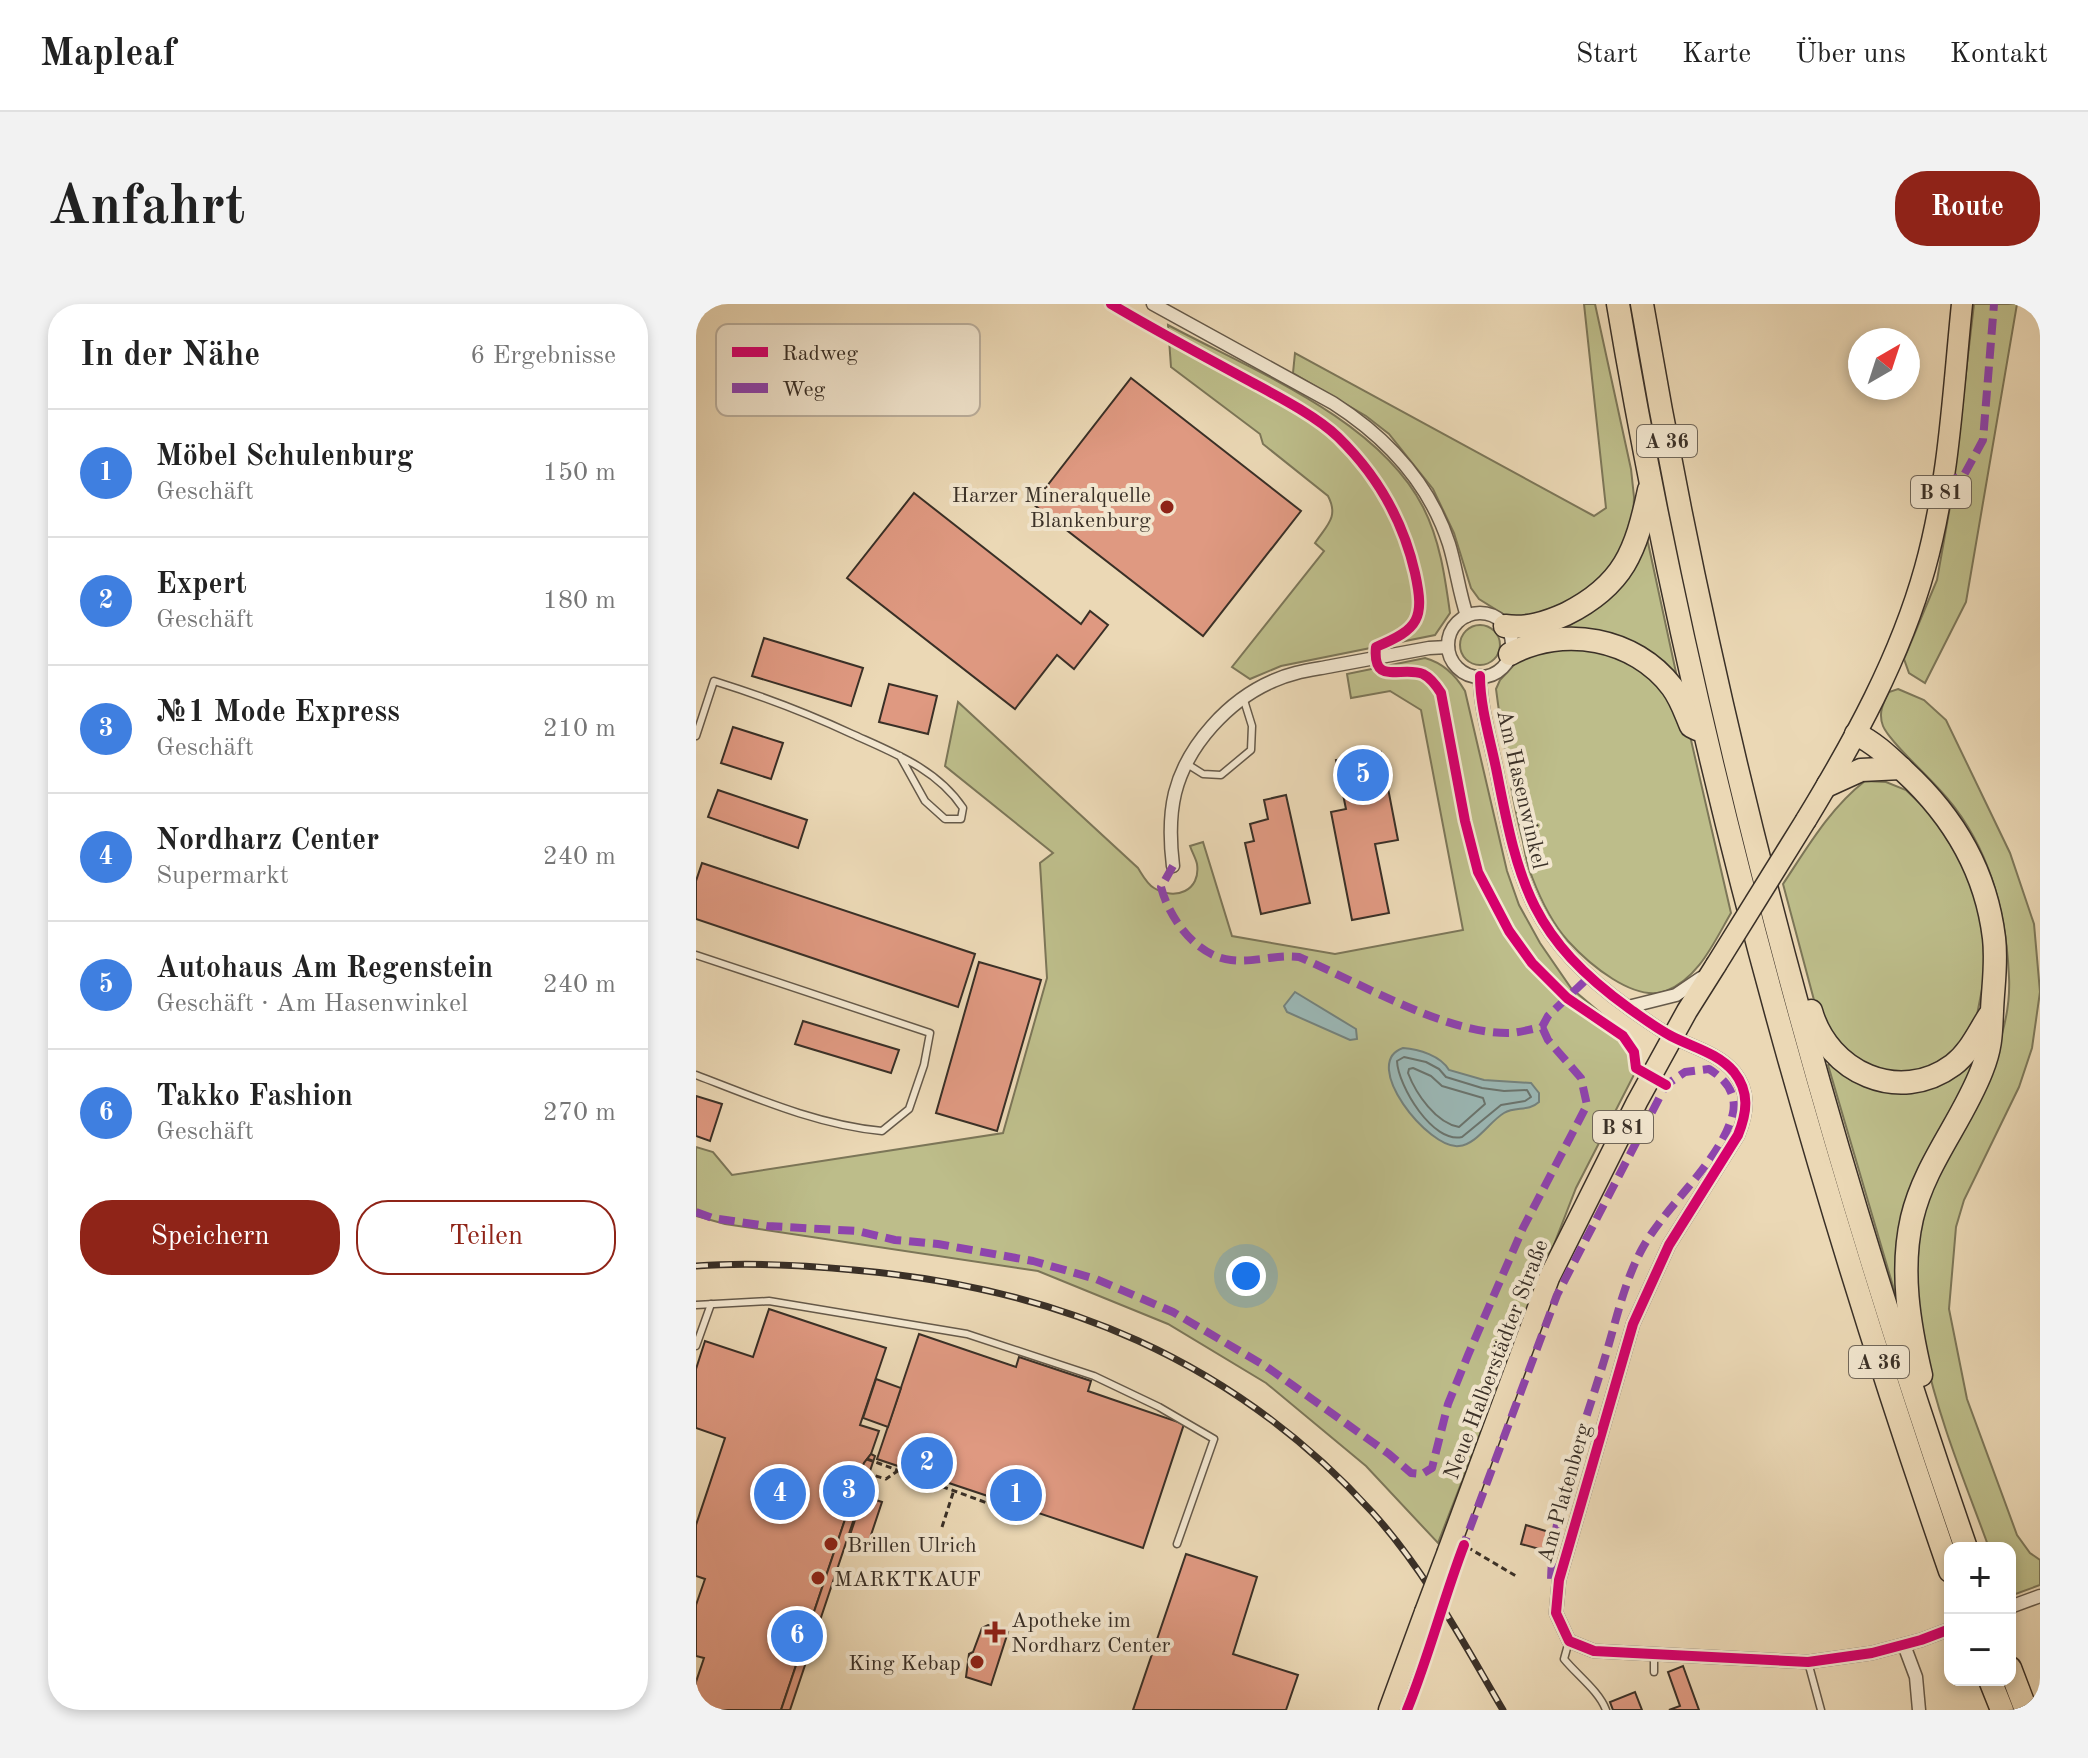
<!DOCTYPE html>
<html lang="de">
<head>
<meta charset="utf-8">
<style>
	:root { --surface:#fff; --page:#f2f2f2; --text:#222; --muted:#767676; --line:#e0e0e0; --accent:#8f2418 }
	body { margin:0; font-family:"Old Standard TT",serif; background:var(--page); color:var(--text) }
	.controls { position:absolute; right:24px; bottom:24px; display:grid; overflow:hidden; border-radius:16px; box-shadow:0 4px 12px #0003 }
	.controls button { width:72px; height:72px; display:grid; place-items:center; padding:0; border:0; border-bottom:2px solid var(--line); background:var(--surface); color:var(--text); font:40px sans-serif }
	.compass { position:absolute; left:1152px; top:24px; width:72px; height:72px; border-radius:50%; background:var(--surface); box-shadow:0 4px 12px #0003; rotate:39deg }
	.you { position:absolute; left:550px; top:972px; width:28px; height:28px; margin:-20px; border:6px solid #fff; border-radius:50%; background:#1a73e8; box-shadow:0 0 0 12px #1a73e833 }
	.badge { display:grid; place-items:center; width:52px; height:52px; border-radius:50%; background:var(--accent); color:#fff; font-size:26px; font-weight:700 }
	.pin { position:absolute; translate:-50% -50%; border:4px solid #fff; box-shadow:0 2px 8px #0006 }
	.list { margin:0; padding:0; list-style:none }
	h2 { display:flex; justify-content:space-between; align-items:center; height:104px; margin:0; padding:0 32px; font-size:34px }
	h2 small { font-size:26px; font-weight:400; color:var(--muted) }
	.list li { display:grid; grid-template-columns:52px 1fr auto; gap:24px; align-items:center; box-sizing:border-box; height:128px; padding:0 32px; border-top:2px solid var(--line) }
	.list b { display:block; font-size:30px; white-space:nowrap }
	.list p { margin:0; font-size:26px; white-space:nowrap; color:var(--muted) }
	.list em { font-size:26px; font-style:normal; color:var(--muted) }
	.actions { display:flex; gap:16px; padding:24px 32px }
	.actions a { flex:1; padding:18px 0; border:2px solid var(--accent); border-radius:32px; text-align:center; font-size:28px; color:var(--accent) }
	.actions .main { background:var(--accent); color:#fff }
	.map { position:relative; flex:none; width:1344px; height:1406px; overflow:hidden; border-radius:32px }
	header { display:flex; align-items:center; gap:48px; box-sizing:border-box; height:112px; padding:0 40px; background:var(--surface); border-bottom:2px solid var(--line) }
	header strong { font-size:38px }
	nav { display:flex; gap:44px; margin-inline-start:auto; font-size:28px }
	.intro { display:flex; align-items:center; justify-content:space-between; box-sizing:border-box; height:192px; padding:0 48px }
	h1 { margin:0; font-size:56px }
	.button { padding:20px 36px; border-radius:32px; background:var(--accent); color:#fff; font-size:28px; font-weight:700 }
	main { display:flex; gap:48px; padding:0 48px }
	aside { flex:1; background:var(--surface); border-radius:32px; box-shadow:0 4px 12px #0003 }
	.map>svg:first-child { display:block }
	.green { fill:#bdbd8a; stroke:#7c7658; stroke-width:2 }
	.water { fill:#9bb8b6; stroke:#74827d; stroke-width:2 }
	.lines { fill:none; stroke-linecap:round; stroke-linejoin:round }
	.shore { stroke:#6a746e; stroke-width:2 }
	.building { fill:#df9981; stroke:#3a3027; stroke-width:2 }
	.lane-casing { stroke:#665a4a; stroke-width:9 }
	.street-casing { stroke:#665a4a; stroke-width:15 }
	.primary-casing { stroke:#3a3027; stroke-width:23 }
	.highway-casing { stroke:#3a3027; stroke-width:25 }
	.path { stroke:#3a3027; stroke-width:3; stroke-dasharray:6 4; stroke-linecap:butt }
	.lane { stroke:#f2e6cf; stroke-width:6 }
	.street { stroke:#f2e6cf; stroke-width:12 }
	.primary { stroke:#ebd8b5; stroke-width:20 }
	.highway { stroke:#ebd8b5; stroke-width:22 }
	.rail-casing { stroke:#3a3027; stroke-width:7 }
	.rail { stroke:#f2e6cf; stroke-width:4; stroke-dasharray:12; stroke-linecap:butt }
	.primary-bridge-casing { stroke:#3a3027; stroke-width:23; stroke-linecap:butt }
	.primary-bridge { stroke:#ebd8b5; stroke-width:20 }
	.quiet { stroke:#8e44ad; stroke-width:8; stroke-dasharray:16 8; stroke-linecap:butt }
	.cycleway-casing { stroke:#f2e6cf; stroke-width:15 }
	.cycleway { stroke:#d6006c; stroke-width:10 }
	.poi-dot { fill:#8f2418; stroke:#f2e6cf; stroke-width:3 }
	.labels { text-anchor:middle; stroke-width:8; stroke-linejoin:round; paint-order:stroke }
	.shield { fill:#f2e6cf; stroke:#716759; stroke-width:2 }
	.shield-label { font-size:20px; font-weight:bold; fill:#3a3027 }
	.poi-label { font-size:22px; fill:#3a3027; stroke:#f2e6cf; text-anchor:start }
	.street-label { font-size:22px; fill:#3a3027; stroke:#f2e6cf }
	.key { fill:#f2e6cf; stroke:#bbaf9d; stroke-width:2 }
	.key-label { font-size:22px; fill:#3a3027 }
</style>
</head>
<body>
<header>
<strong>Mapleaf</strong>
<nav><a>Start</a><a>Karte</a><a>Über uns</a><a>Kontakt</a></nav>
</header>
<div class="intro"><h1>Anfahrt</h1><a class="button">Route</a></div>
<main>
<aside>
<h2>In der Nähe<small>6 Ergebnisse</small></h2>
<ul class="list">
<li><span class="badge" style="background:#3f7fe0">1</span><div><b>Möbel Schulenburg</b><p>Geschäft</p></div><em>150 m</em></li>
<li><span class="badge" style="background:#3f7fe0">2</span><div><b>Expert</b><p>Geschäft</p></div><em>180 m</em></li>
<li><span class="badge" style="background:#3f7fe0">3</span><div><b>№1 Mode Express</b><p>Geschäft</p></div><em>210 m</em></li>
<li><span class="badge" style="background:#3f7fe0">4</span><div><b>Nordharz Center</b><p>Supermarkt</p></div><em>240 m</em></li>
<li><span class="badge" style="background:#3f7fe0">5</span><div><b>Autohaus Am Regenstein</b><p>Geschäft · Am Hasenwinkel</p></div><em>240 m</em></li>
<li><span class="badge" style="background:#3f7fe0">6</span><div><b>Takko Fashion</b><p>Geschäft</p></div><em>270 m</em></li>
</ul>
<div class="actions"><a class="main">Speichern</a><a>Teilen</a></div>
</aside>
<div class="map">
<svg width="1344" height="1406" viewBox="0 0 1344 1406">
	<rect width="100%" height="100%" fill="#ebd8b5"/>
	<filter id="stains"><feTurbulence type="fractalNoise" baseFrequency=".0025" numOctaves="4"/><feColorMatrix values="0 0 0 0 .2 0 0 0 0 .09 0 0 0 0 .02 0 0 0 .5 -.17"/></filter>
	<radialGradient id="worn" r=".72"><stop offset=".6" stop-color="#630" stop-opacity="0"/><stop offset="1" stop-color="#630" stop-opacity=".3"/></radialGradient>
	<g class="green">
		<path d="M888,0H899L935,165L938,193L937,220L927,248L890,291L837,315L812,313L783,295L775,284L758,229L737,185L693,130L670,112L597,69L599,49L898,212L910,204Z"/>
		<path d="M1278,0H1321L1270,298L1229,379L1213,369L1208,355L1241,276L1255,197Z"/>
		<path d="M472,21C556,66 682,115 727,203C744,236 749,273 754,309L739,331L585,362L554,375L536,363L628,247L619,239C631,221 643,213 632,192L567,140L564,130L475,63Z"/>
		<path d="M951,234L981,373L978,374L871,329L867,319Z"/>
		<circle cx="784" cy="341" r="20"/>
		<path d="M895,341L950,365L983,406L995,436L1035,609C1018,638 1003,674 970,687C938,699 892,659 872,637C857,620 844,594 836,573C831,562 829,549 827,538C815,492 809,446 802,400L800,385L804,376L828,350Z"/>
		<path d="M729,354C747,359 759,370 769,387L811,567L823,601L844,639L875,684L938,737L944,759L880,884L742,1239L670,1162L570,1079L472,1020L342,967L29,920L0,912V843L17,848L36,871L307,829L351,674L344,559L357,549L249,462L262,398L442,564C447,572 451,580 458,584C479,597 505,587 501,560C500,555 496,548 494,542L507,538L536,632L639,650L767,626L725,406L694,387L655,394L651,370Z"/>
		<path d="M1202,385L1228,396L1250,416L1314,549L1338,620L1344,688L1336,744L1323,783L1268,896L1260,923L1253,1005L1271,1095L1321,1231L1334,1249L1344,1256V1281L1314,1292V1244H1293C1254,1136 1192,1003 1234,887C1260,817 1317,752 1313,673C1310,604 1292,537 1243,485C1230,470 1193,437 1187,422C1182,409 1187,399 1193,388Z"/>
		<path d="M1169,477L1190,478L1210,486L1235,510L1268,562L1286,616L1289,670L1279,721L1262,745L1240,762L1210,772L1159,759L1122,711L1087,580C1111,544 1134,504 1169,477Z"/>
		<path d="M1288,737L1260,805L1205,987L1199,989L1132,761L1137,759L1204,789Z"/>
	</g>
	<g class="water">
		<path d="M599,688L660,725L661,735L654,736L591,708L588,702Z"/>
		<path d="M707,744C723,745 745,752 753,766L788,776L835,779L843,789V798C832,808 820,802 808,809C794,817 780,841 763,842C733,846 663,759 707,744Z"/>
	</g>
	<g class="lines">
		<g class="shore">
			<path d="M708,753L730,758L743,765L750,773L786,784L808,787L831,786L835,793L829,797L805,801L766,833C737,840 702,782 701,757Z"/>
			<path d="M717,764L735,772L746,782L787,794L789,800L763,823C740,819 720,790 712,769L713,765Z"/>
		</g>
	</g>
	<g class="building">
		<path d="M435,74L605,207L507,332L337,200Z"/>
		<path d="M218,189L385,320L394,307L412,321L378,365L361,351L319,405L151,274Z"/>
		<path d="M68,334L167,364L155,402L56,372Z"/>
		<path d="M193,380L241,392L232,430L183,418Z"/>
		<path d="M37,423L87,439L75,475L25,459Z"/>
		<path d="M685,448L702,536L679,540L693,609L656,616L635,508L650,505L640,456Z"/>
		<path d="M22,486L111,516L102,544L12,513Z"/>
		<path d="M590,491L614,599L565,610L549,539L558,537L554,520L572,515L568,496Z"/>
		<path d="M6,559L279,650L262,703L0,615V577Z"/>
		<path d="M283,658L345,676L301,827L240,809Z"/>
		<path d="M107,717L203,746L195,769L99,740Z"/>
		<path d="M0,792L26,800L14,837L0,832Z"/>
		<path d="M73,1005L190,1044L164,1121L183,1127L175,1150L168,1159L85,1406H2L0,1405V1378L8,1354L0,1352V1301L9,1275L0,1272V1221L29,1134L0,1124V1065L9,1037L57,1053Z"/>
		<path d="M223,1030L320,1063L323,1053L395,1077L392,1087L488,1120L447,1244L181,1155Z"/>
		<path d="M180,1075L205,1084L192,1123L167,1114Z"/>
		<path d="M175,1150L179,1152L94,1406H85L168,1159Z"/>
		<path d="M167,1192L186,1198L173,1237L154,1231Z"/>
		<path d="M830,1221L853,1228L847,1246L825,1240Z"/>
		<path d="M490,1250L561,1273L537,1350L602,1371L590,1406H437Z"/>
		<path d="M292,1321L312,1328L295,1381L270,1373L273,1350L277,1348L286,1324Z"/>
		<path d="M987,1362L1003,1406H973L984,1402L972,1368Z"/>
		<path d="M939,1388L946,1406H917L914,1398Z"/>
	</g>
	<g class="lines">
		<defs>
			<g id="lane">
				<path d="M0,432L18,377C66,392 111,409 156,430C198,449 241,465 267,504L265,515H249L229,497L204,452"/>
				<path d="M491,460L507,470L525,471L555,446L556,422L547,393"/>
				<path d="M0,651L234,729L228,761L213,805L186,827C122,821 60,794 0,771"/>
				<path d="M0,1001L73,997L271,1030L398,1072L463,1103L518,1135L481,1240"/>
				<path d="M0,1042L15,1000"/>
				<path d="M873,1337L868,1355C881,1371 903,1387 910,1406"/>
				<path d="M958,1350V1368"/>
				<path d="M1112,1358L1125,1406"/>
			</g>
			<g id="street">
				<path d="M457,0L637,99C690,133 733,178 753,240C760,263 763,288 771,312"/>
				<circle cx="784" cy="341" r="32"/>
				<path d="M784,372C784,404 795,438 801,469C823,582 836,634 934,705C947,714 960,724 975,732C996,743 1022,749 1038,768C1054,788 1051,809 1042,831L973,941L937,1020L863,1276L860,1309L873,1337L898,1347L1112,1358L1176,1349L1225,1336L1254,1325"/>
				<path d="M477,562C474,538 473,514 479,489C491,441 533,396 577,377C596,368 616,366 636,362C669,356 701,350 733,344L752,343"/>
				<path d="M932,703L980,691L1005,674"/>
				<path d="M1314,1303L1344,1292"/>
				<path d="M1208,1341L1220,1373L1223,1406"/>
			</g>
			<g id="primary">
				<path d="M1110,516C1158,437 1204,354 1229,264C1253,178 1257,88 1266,0"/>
				<path d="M752,1247L853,974L941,798L991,707L1020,661"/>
				<path d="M693,1406L729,1308"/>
			</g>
			<g id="highway">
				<path d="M922,0C995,432 1111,854 1254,1267"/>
				<path d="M946,0C1018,423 1129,839 1270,1244"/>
				<path d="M809,322C831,325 850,319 870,310C928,281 940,247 953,186"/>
				<path d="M814,350C867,321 939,334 976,383C985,395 989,408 995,422L1001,425"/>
				<path d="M1160,430C1179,439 1193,453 1208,467C1257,512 1290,567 1298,634C1301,659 1297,682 1296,707C1295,730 1295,744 1286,766C1266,818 1229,859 1216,914C1204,966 1213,1020 1225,1071"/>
				<path d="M1132,481L1165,466L1205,464"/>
				<path d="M1115,707C1132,768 1203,801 1257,761C1274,748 1282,729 1293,712"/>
				<path d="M1314,1364L1330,1406"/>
				<path d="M1294,1376L1306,1406"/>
			</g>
		</defs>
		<use href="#lane" class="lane-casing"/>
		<use href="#street" class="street-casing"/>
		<use href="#primary" class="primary-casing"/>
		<use href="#highway" class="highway-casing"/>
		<g class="path">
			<path d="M171,1155L335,1215"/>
			<path d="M170,1169L190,1175L203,1166"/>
			<path d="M246,1223L258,1186"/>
			<path d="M771,1243L820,1272"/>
		</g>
		<use href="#lane" class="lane"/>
		<use href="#street" class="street"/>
		<use href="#primary" class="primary"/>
		<use href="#highway" class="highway"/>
		<defs>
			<path id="rail" d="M0,962C52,958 106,961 158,966C362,984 537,1055 677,1209C730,1268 767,1338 807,1406"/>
		</defs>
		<use href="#rail" class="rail-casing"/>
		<use href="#rail" class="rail"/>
		<defs>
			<g id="primary-bridge">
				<path d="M1020,661L1110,516"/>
				<path d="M729,1308L752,1247"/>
			</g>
		</defs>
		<use href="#primary-bridge" class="primary-bridge-casing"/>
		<use href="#primary-bridge" class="primary-bridge"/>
		<g class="quiet">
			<path d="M1247,179L1268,171L1287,136L1298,0"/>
			<path d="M477,562L465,583C473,614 500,652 535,656C557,659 581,650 603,653C663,678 751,731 815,729C825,728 836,725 846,723L852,712L893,673"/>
			<path d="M0,908L16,914L71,922L161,927L199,936L242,940L337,957L400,975L477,1008L571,1063L693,1150L715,1169L726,1170L736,1164L752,1100L772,1051L827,924L891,801L885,774L852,736L846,723"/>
			<path d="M765,1248L861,991L970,781L989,768L1013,765C1029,775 1041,789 1037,809C1026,856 969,902 946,945C927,980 919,1022 907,1060C886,1130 856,1204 855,1278"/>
		</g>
		<defs>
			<g id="cycleway">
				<path d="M415,0C462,28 511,54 559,80C585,94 621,113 642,133C681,171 707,216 719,269C729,315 723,325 680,343C676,383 706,361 727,370C735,374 740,381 745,389L769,517L782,568L813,627L836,659L871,694L927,732L938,748L940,764L970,781"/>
				<path d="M784,372C784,404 795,438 801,469C823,582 836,634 934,705C947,714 960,724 975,732C996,743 1022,749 1038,768C1054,788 1051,809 1042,831L973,941L937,1020L863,1276L860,1309L873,1337L898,1347L1112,1358L1176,1349L1225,1336L1254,1325"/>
				<path d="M711,1406C733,1352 747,1296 768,1241"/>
			</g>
		</defs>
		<use href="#cycleway" class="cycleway-casing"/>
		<use href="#cycleway" class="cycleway"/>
	</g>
	<g class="poi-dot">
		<circle cx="471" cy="203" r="8"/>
		<circle cx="135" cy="1240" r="8"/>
		<circle cx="122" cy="1274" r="8"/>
		<path d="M295 1316h8v8h8v8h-8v8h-8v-8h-8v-8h8z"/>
		<circle cx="281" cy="1358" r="8"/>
	</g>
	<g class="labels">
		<g class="shield">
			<rect x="941" y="121" width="60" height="32" rx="6"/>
			<rect x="1215" y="172" width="60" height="32" rx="6"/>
			<rect x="897" y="807" width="60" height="32" rx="6"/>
			<rect x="1153" y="1042" width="60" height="32" rx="6"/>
		</g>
		<g class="shield-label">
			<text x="971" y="144">A 36</text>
			<text x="1245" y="195">B 81</text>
			<text x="927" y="830">B 81</text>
			<text x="1183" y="1065">A 36</text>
		</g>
		<g class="poi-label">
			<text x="455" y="198" text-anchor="end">Harzer Mineralquelle<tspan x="455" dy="25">Blankenburg</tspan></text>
			<text x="151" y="1248">Brillen Ulrich</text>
			<text x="138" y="1282">MARKTKAUF</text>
			<text x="315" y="1323">Apotheke im<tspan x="315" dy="25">Nordharz Center</tspan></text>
			<text x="265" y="1366" text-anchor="end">King Kebap</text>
		</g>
		<g class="street-label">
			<text transform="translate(827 485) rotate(77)" y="8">Am Hasenwinkel</text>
			<text transform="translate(799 1055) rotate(-69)" y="8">Neue Halberstädter Straße</text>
			<text transform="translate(867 1189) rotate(-74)" y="8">Am Platenberg</text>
		</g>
	</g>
	<rect x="20" y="20" width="264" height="92" rx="12" class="key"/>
	<rect x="36" y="43" width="36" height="10" fill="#d6006c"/>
	<rect x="36" y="79" width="36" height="10" fill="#8e44ad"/>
	<g class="key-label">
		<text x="86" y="56">Radweg</text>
		<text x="86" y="92">Weg</text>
	</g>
	<rect width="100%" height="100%" filter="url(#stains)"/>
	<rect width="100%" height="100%" fill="url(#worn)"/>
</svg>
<div class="controls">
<button>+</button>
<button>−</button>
</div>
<svg class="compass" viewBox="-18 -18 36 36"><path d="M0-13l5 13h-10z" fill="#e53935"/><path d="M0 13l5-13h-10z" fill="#767676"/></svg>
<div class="you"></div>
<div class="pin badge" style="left:320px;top:1191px;background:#3f7fe0">1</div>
<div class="pin badge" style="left:231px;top:1159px;background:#3f7fe0">2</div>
<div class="pin badge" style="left:153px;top:1187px;background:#3f7fe0">3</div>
<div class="pin badge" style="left:84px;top:1190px;background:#3f7fe0">4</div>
<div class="pin badge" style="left:667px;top:471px;background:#3f7fe0">5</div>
<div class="pin badge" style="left:101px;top:1332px;background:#3f7fe0">6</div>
</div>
</main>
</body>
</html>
